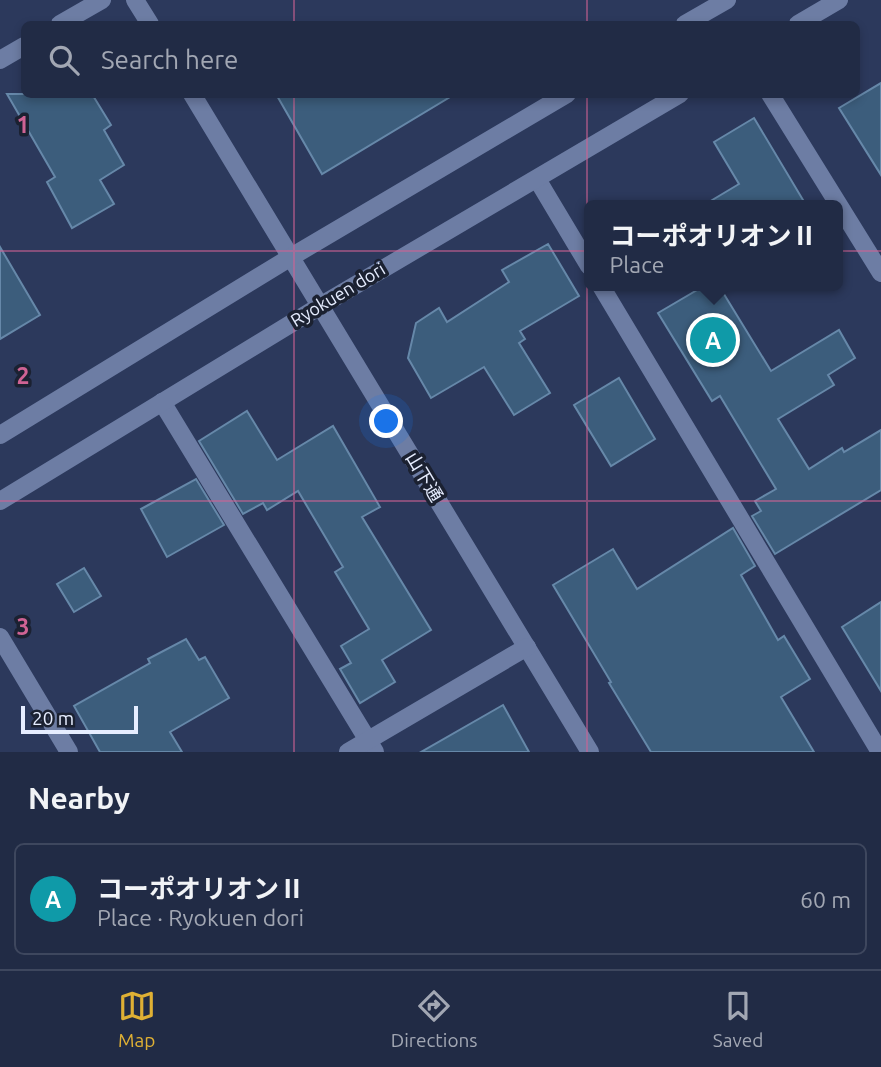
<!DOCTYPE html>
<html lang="en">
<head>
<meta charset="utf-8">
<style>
	:root { --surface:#212b45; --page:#2d3750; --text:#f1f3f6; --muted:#a2a7b3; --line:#3e475e; --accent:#dfb034 }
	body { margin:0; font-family:Ubuntu,"Noto Sans JP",sans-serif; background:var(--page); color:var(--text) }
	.scale { position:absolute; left:21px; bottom:18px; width:117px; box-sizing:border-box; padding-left:7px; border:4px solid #e6edff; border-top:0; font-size:19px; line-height:24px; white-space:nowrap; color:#e6edff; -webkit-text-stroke:5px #1b2131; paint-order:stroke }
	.you { position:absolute; left:387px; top:422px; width:24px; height:24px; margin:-18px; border:5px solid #fff; border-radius:50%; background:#1a73e8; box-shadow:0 0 0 10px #1a73e833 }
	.badge { display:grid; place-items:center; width:46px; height:46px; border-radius:50%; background:var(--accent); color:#fff; font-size:23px; font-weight:700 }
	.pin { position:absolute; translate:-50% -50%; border:4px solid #fff; box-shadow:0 2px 7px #0006 }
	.popup { position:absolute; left:584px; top:200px; width:259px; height:91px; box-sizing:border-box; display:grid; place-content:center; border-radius:10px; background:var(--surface); filter:drop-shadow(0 2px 5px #0005); font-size:23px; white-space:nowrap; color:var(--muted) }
	.popup b { font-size:26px; color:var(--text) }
	.popup::after { content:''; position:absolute; left:50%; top:100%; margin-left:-14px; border:14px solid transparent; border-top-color:var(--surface) }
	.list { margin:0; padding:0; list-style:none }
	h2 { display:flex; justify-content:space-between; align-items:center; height:91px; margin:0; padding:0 28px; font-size:30px }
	h2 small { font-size:23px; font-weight:400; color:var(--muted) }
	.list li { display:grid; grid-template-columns:46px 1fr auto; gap:21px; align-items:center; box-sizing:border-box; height:112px; margin:0 14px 14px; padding:0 14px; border:2px solid var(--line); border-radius:10px }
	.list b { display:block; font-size:26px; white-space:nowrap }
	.list p { margin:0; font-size:23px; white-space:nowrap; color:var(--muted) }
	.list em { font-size:23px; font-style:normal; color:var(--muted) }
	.icon { flex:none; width:38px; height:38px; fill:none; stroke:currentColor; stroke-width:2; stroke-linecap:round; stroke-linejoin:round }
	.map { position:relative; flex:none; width:881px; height:752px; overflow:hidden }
	.search { position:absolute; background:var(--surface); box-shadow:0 4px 10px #0003; left:21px; right:21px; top:21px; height:77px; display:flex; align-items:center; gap:18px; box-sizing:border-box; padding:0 24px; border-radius:10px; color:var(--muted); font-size:26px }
	.sheet { height:217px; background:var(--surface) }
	nav { display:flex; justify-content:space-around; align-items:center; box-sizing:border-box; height:98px; border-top:2px solid var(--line); background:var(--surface); font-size:19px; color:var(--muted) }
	nav a { display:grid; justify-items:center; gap:4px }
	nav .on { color:var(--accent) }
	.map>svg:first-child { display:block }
	.building { fill:#3c5d7c; stroke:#6688a9; stroke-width:2 }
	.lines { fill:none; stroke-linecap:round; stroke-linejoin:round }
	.minor { stroke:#6d7da4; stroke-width:18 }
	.grid { fill:none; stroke:#cf6394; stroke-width:2; stroke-opacity:0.55 }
	.labels { text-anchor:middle; stroke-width:7; stroke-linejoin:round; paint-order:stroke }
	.street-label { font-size:18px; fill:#e6edff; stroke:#1b2131 }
	.grid-label { font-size:23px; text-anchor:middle; font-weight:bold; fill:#cf6394; stroke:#1b2131; stroke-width:7; stroke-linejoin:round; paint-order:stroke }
</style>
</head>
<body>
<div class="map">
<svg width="881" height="752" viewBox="0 0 881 752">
	<rect width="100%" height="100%" fill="#2c395c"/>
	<g class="building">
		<path d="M881,83V175L839,108Z"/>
		<path d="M7,94H92L111,125L104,130L124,165L100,180L114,204L72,228L47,182L55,177Z"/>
		<path d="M276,94H455L322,174Z"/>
		<path d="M754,118L806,205H704L739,184L714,142Z"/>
		<path d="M548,244L579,296L520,331L525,339L519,343L550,393L514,415L484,367L431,398L408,358L416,323L439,308L447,322L509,282L502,270Z"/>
		<path d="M0,247L40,315L0,339Z"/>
		<path d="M704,286H719L771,371L839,330L855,358L828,375L834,385L778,419L809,469L842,448L844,452L881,430V490L775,554L752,516L761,511L755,501L776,489L720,396L712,401L658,313Z"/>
		<path d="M619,378L655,439L611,466L574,405Z"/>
		<path d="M247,411L277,460L333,426L380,507L362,517L431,630L382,660L395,682L360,703L340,669L351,663L341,646L369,629L335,572L343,567L298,491L267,510L263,503L243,514L199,441Z"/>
		<path d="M196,479L224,525L167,557L141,509Z"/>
		<path d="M733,528L755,566L741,575L778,640L784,636L810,679L781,697L814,752H651L609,683L611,682L553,585L613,549L637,589Z"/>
		<path d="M84,568L101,596L74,612L57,584Z"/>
		<path d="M881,602V691L842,627Z"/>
		<path d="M186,639L199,660L205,657L229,698L170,732L182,752H100L74,706L150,663L148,659Z"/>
		<path d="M503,705L529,752H421Z"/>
	</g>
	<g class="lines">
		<g class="minor">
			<path d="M135,0L150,24"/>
			<path d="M60,24L102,0"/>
			<path d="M685,24L727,0"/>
			<path d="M798,24L839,0"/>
			<path d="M0,60L24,46"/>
			<path d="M192,94L590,752"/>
			<path d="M770,94L881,273"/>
			<path d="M537,179L589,266"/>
			<path d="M601,286L880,752"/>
			<path d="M162,402L375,752"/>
			<path d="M0,435L291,257L567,94"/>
			<path d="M0,501L320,306L680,94"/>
			<path d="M0,637L69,752"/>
			<path d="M348,752L527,647"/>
		</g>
	</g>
	<path class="grid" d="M294,0V24M587,0V24M294,94V752M587,94V752M0,251H881M0,501H881"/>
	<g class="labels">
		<g class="street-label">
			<text transform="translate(338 295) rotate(-31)" y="6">Ryokuen dori</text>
			<text transform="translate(424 477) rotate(59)" y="6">山下通</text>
		</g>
	</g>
	<g class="grid-label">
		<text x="23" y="133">1</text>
		<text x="23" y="384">2</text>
		<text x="23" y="635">3</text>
	</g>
</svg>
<div class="scale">20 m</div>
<div class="you"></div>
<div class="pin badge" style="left:713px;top:340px;background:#0f9aa8">A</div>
<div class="popup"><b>コーポオリオンⅡ</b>Place</div>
<div class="search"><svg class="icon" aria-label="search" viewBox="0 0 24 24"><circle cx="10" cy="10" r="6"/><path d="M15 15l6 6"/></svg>Search here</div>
</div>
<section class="sheet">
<h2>Nearby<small></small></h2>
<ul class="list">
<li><span class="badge" style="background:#0f9aa8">A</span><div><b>コーポオリオンⅡ</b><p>Place · Ryokuen dori</p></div><em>60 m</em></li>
</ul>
</section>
<nav>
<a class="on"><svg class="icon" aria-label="map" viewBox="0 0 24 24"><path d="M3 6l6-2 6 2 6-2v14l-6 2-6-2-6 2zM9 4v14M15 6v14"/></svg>Map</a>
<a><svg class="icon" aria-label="directions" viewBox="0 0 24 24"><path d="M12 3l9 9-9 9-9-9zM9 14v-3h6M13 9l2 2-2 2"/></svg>Directions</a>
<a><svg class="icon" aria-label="saved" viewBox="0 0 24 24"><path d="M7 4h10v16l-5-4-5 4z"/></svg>Saved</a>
</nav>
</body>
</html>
